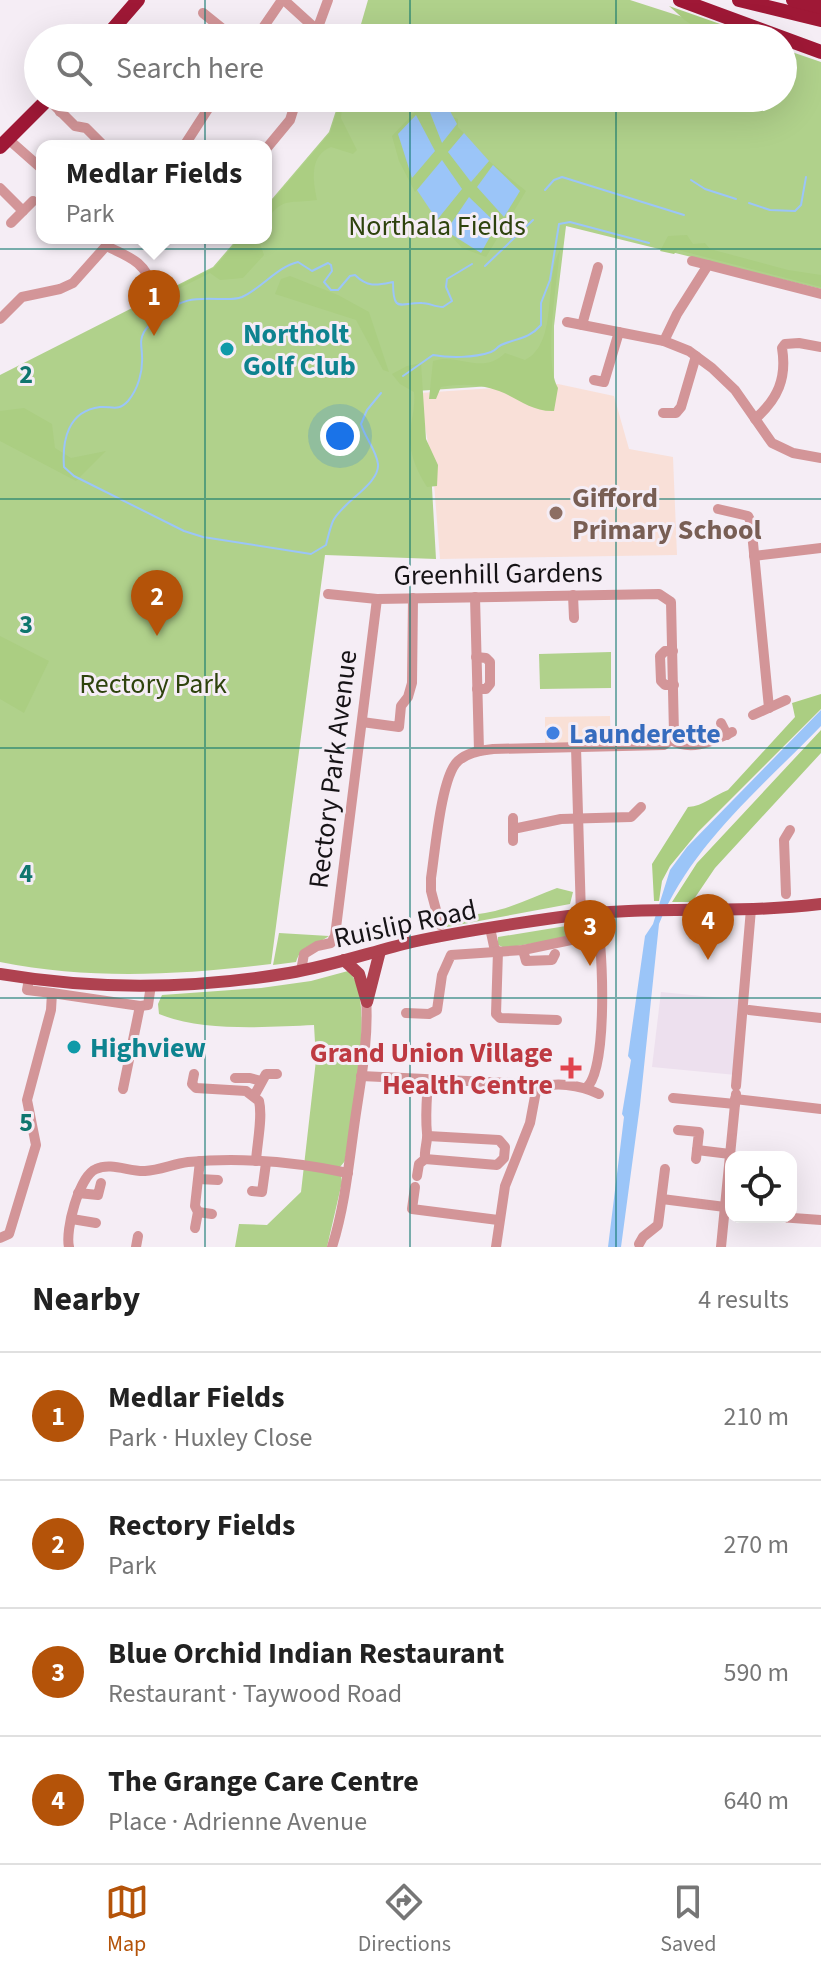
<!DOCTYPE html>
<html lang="en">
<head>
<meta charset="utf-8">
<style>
	:root { --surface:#fff; --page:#f2f2f2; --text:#222; --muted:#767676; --line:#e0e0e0; --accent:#b45309 }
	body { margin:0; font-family:"Source Sans 3",sans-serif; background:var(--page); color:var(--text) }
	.controls { position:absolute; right:24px; bottom:24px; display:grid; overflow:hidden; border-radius:16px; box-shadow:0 8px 32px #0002 }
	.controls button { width:72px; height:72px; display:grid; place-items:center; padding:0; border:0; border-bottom:2px solid var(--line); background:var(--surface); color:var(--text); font:40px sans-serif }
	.you { position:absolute; left:340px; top:436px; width:28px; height:28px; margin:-20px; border:6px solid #fff; border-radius:50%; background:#1a73e8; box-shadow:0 0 0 12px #1a73e833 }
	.badge { display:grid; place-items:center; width:52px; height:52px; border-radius:50%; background:var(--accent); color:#fff; font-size:26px; font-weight:700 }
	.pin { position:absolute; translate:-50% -66px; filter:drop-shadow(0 2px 4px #0008) }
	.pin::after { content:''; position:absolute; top:42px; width:28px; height:24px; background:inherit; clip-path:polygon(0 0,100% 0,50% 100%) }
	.popup { position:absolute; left:36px; top:140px; width:236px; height:104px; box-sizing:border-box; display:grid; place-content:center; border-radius:16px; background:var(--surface); filter:drop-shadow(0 2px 6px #0005); font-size:26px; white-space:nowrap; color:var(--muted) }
	.popup b { font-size:30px; color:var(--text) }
	.popup::after { content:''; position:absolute; left:50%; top:100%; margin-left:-16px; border:16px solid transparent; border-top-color:var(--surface) }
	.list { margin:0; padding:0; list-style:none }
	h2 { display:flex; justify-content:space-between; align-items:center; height:104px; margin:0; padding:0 32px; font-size:34px }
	h2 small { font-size:26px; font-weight:400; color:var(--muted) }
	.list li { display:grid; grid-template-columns:52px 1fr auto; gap:24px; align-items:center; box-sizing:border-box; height:128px; padding:0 32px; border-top:2px solid var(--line) }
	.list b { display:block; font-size:30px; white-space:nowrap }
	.list p { margin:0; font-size:26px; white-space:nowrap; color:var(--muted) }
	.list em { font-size:26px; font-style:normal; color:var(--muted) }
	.icon { flex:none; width:44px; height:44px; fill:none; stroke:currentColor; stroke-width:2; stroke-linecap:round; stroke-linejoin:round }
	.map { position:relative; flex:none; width:821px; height:1247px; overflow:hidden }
	.search { position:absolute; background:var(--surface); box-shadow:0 8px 32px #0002; left:24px; right:24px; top:24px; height:88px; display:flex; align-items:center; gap:20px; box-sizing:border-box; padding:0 28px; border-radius:44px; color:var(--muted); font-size:30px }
	.sheet { height:616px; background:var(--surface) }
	nav { display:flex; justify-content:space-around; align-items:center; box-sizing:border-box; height:112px; border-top:2px solid var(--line); background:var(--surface); font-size:22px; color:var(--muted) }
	nav a { display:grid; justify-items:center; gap:4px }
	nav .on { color:var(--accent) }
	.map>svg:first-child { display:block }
	.commercial { fill:#f9e0d6 }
	.built { fill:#ede0ee }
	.education { fill:#f9e0d8 }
	.green { fill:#b0d18b }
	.forest { fill:#abce82 }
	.water { fill:#9bc5f8 }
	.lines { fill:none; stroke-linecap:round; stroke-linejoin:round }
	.stream { stroke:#9bc5f8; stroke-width:2 }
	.minor { stroke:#d39598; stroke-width:10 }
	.major { stroke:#af4250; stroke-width:12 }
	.highway { stroke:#9f1836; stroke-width:14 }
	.grid { fill:none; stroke:#0f766e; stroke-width:2; stroke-opacity:0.55 }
	.culture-dot { fill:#0f9aa8; stroke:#f5edf5; stroke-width:3 }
	.education-dot { fill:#8d6e63; stroke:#f5edf5; stroke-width:3 }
	.shop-dot { fill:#3f7fe0; stroke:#f5edf5; stroke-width:3 }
	.health-dot { fill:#e0444e; stroke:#f5edf5; stroke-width:3 }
	.labels { text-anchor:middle; stroke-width:6; stroke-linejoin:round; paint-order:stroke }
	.park-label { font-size:28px; fill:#2e430d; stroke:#f5edf5 }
	.culture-label { font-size:28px; font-weight:bold; fill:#0d838f; stroke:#f5edf5; text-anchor:start }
	.education-label { font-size:28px; font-weight:bold; fill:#785e54; stroke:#f5edf5; text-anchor:start }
	.street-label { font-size:28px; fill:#161316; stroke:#f5edf5 }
	.shop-label { font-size:28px; font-weight:bold; fill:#366cbe; stroke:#f5edf5; text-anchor:start }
	.health-label { font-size:28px; font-weight:bold; fill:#be3a42; stroke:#f5edf5; text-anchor:end }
	.grid-label { font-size:26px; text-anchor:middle; font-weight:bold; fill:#0f766e; stroke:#f5edf5; stroke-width:6; stroke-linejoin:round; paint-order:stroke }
</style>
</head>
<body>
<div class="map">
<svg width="821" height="1247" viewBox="0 0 821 1247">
	<rect width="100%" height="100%" fill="#f5edf5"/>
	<path class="commercial" d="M610,716L611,749L545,750V717Z"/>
	<path class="built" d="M661,992L743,1000L736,1075L652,1067Z"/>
	<path class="education" d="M558,384L614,396L629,449L673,457L677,555L440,559L433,471L419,393Z"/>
	<g class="green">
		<path d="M368,0H630L748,38H357Z"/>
		<path d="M783,49L821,62V289L566,226L554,326V382L416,391L431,470L436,559L325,555L271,964C181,975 90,980 0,962V375L213,267L238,238H266V206L329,132L340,98H783Z"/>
		<path d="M611,652V688L540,689L539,654Z"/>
		<path d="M557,888L573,892L570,904L447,927L444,921L449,911C484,923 525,900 557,888Z"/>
		<path d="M566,926L567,936L565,938L505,948L498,945V937Z"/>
		<path d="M279,933L329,936C315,946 302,943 296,962L273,965Z"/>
		<path d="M348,971C378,995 350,1124 345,1161L340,1167L342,1182L327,1247H235L239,1224L267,1225L301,1192L316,1060L314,1025C268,1027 202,1032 159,1014L158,1004L162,995L261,988L311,981Z"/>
	</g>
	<g class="forest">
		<path d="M669,6L760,38H712L686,21Z"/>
		<path d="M341,98H343L341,118L357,150L353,154L331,147C309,156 313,180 317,200C291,204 281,196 266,222V208L330,133Z"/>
		<path d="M428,98H438L434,101L457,124L453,117L458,119V127L464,133L448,152L472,181L489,161L526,191L486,257L462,248L437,220L462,189L442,161L415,192L399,161L392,136Z"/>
		<path d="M687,235L693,244L705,243L710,249L788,270L821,275V287L678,250L674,254L660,251L668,236Z"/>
		<path d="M240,238H258L264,255L243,278L220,280L210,273L172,292H165L214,268Z"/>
		<path d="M560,250C557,281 543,363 558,388L554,411C532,412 518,398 499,391C480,384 462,383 441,387L436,399H429L433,361C458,352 482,376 505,353L525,360C559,343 543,281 560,250Z"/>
		<path d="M290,276L338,295L369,312L389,372L383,370L356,320L275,294L281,279Z"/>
		<path d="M421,363L426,439L438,465L437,486L427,487C418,473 410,456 410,438C410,422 416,408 414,392L400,384L392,374L407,366Z"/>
		<path d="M24,408L52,424L55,448L71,458L106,451L76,481L0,441V411Z"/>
		<path d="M0,636L49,661L24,713L0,699Z"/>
		<path d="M821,694V709L698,832L670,866L662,881L659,901H654L652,864L688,807C704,806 714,795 728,790L795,717L792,703Z"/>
		<path d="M821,730V753L715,868L692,902H672L697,863Z"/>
	</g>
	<g class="water">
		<path d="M438,98H443L457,124L442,143L429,110Z"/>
		<path d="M416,115L435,151L412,178L398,134Z"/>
		<path d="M464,133L489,161L471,182L448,152Z"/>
		<path d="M442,160L462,189L437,220L417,190Z"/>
		<path d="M493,165L520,191L504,217L477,187Z"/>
		<path d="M469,197L497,224L481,253L446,231Z"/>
		<path d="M821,710V726C763,786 691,845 659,924L640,1105L621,1247H608L624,1117L622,1114L631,1060L628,1056L645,936L653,924L670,870L687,847Z"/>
	</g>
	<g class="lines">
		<g class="stream">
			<path d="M691,180L705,189L736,199"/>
			<path d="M545,190L554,180L562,177L684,215"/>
			<path d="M749,203L770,210L795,211L801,205L806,177"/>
			<path d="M485,266L533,220"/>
			<path d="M403,376L433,355C450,358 473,358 491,352C498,349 495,348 501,345C517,338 529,339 541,325V303L550,280L559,224L570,222L649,243"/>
			<path d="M381,393L367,410L361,424C365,438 376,449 378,464C380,484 342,502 333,521C330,528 328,537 326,545L311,554L203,537L184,531L74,476L64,467C62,440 68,411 100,407C112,406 118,412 128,401C138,389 143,372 142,356C142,347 139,341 144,332C148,325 155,320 161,315C182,299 192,298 218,299C226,299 234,300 242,297C262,288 277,267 298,262L312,271L328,263L331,265L332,271L324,282L331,290H338L350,276L355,275C368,288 378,285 393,282C393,315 401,302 422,303C429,303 435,307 443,307L452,301L446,287L447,279L472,264"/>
		</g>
		<g class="minor">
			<path d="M284,0L317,30L315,38"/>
			<path d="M203,13L234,38"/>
			<path d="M115,27L127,38"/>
			<path d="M317,30L328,0"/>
			<path d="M256,38L282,0"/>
			<path d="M192,98L206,110"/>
			<path d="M48,99L75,126L86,128L104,146"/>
			<path d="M60,112L74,98"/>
			<path d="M8,139L42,169"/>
			<path d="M184,146L215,98"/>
			<path d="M266,149L290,120L297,98"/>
			<path d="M0,188L23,211"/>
			<path d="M11,223L33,201"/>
			<path d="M106,246C132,258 145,262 154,290"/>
			<path d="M692,261L708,265"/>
			<path d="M0,319L22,297L60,289L73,283L106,246V238"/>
			<path d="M567,322L664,341L689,351L712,368L735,390L772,443L793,453L821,458"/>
			<path d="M582,325L598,267"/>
			<path d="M664,341L677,314L708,265L821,294"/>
			<path d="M594,380L604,382L619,332"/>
			<path d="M663,413H676L681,407L696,356"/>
			<path d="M755,419C778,399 787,378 782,348L785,344L799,343L821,347"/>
			<path d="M718,509L748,516L751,522L769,708"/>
			<path d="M754,556L821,548"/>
			<path d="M328,594L377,599L659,594L671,602L674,734L671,740L664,745L493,749C480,751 468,752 458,761C441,776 435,853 431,878V891L440,925"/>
			<path d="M573,595L574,618"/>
			<path d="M475,597L479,751"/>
			<path d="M673,651H665L660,656L661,681L665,685H674"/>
			<path d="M476,657L486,658L490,662V684L486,689H477"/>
			<path d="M753,715L786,700"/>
			<path d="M362,722L399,727L401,706L408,697L412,683L413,598"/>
			<path d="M721,723L727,735"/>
			<path d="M671,740C692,752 712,741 732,732"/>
			<path d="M576,747L581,915"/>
			<path d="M513,818V841"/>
			<path d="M513,829L561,819L631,817L641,807"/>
			<path d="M786,894L784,840L790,830"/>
			<path d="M589,914L593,929L599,935"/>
			<path d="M490,928L495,951"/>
			<path d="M569,928L571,940"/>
			<path d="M523,950L526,961L552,960L555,954"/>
			<path d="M498,951L496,1014L500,1018L557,1020"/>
			<path d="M301,971L304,954L317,946L331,943L335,936L377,599"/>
			<path d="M52,993L140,1006L148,1005L151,985"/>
			<path d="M749,1010L821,1018"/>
			<path d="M406,1013L429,1014L437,1010L442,975L451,955L523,950L590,936"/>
			<path d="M194,1074L192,1084L196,1088L246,1091L259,1101C263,1117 257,1143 256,1161"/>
			<path d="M361,1076L533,1084L539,1087"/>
			<path d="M235,1078H250L261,1081"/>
			<path d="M736,1086L751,909"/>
			<path d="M586,1088C607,1072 603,963 599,935L602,931V913"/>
			<path d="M123,1089L140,1006"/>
			<path d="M254,1096L266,1074H277"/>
			<path d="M673,1098L735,1104"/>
			<path d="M735,1099L821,1109"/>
			<path d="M678,1130L699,1132L696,1159"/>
			<path d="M697,1150L730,1154"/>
			<path d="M425,1159L497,1165L504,1158L505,1147L499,1140L428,1136"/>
			<path d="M417,1176L419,1164L425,1159C424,1149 428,1141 427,1133C425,1115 427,1098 428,1080"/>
			<path d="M199,1179L218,1180"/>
			<path d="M415,1187L412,1209L498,1220"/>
			<path d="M252,1191L262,1192L266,1163"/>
			<path d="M78,1193L98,1195L101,1183"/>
			<path d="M662,1199L725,1207"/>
			<path d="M198,1212L212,1214"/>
			<path d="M779,1217L821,1220"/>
			<path d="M72,1219L96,1223"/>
			<path d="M195,1228L198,1212L195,1206L200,1161"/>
			<path d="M0,1238L9,1234L36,1145L27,1100L51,1010L52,993L27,990L29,979"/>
			<path d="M639,1244L643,1237L658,1225L665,1169"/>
			<path d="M69,1247C65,1230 79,1176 96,1169C111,1162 130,1172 145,1171C160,1170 173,1164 188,1162C240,1157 296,1162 348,1173"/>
			<path d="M136,1247L138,1236"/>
			<path d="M332,1247C345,1206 349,1162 355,1120C361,1079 369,1038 366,997"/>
			<path d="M496,1247L505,1186L530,1123L536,1091C550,1079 583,1086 599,1094"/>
			<path d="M721,1247L736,1094"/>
		</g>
		<g class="major">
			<path d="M344,960L359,974L367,1002L380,951"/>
			<path d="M0,974C95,990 194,989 289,973C331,966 371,952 412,942C461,931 512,924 561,917C647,904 735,915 821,904"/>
		</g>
		<g class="highway">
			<path d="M680,0L821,52"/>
			<path d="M739,0L821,20"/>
			<path d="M793,0L821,7"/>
			<path d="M105,38L138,0"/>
			<path d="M0,147L49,98"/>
		</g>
	</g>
	<path class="grid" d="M205,0V38M410,0V38M616,0V38M205,98V1247M410,98V1247M616,98V1247M0,249H821M0,499H821M0,748H821M0,998H821"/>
	<g class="culture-dot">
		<circle cx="227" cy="349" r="8"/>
		<circle cx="74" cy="1047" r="8"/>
	</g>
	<circle class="education-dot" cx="556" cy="513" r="8"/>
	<circle class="shop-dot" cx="553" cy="733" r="8"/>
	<path class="health-dot" d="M567 1056h8v8h8v8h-8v8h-8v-8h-8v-8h8z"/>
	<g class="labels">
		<g class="park-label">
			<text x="437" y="235">Northala Fields</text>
			<text x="153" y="693">Rectory Park</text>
		</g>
		<g class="culture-label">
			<text x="243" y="343">Northolt<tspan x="243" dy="32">Golf Club</tspan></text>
			<text x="90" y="1057">Highview</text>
		</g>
		<g class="education-label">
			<text x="572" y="507">Gifford<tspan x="572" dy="32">Primary School</tspan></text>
		</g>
		<g class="street-label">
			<text transform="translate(498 573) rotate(-1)" y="10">Greenhill Gardens</text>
			<text transform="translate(332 769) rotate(-83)" y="10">Rectory Park Avenue</text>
			<text transform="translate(405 923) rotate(-12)" y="10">Ruislip Road</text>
		</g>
		<g class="shop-label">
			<text x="569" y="743">Launderette</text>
		</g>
		<g class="health-label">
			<text x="553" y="1062">Grand Union Village<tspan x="553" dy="32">Health Centre</tspan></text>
		</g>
	</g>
	<g class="grid-label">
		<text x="26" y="383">2</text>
		<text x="26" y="633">3</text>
		<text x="26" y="882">4</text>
		<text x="26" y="1131">5</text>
	</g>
</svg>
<div class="controls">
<button><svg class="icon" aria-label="locate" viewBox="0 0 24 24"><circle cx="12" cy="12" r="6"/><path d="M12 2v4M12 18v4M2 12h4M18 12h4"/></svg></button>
</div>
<div class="you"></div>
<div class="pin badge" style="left:154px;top:336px">1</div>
<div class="popup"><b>Medlar Fields</b>Park</div>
<div class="pin badge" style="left:157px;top:636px">2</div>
<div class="pin badge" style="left:590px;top:966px">3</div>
<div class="pin badge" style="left:708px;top:960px">4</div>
<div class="search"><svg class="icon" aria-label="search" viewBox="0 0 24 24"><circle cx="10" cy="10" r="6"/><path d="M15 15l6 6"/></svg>Search here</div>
</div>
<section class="sheet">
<h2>Nearby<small>4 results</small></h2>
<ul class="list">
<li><span class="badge">1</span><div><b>Medlar Fields</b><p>Park · Huxley Close</p></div><em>210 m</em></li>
<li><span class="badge">2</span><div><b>Rectory Fields</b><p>Park</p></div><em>270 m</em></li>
<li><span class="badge">3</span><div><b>Blue Orchid Indian Restaurant</b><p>Restaurant · Taywood Road</p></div><em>590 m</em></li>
<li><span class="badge">4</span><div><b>The Grange Care Centre</b><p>Place · Adrienne Avenue</p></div><em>640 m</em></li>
</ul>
</section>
<nav>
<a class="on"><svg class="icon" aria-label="map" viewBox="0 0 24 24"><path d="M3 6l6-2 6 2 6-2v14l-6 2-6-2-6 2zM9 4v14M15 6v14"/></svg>Map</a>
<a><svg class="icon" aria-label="directions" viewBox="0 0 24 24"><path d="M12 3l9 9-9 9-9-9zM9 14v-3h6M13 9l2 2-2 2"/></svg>Directions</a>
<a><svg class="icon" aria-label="saved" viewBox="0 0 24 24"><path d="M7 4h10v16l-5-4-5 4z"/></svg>Saved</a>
</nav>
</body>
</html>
